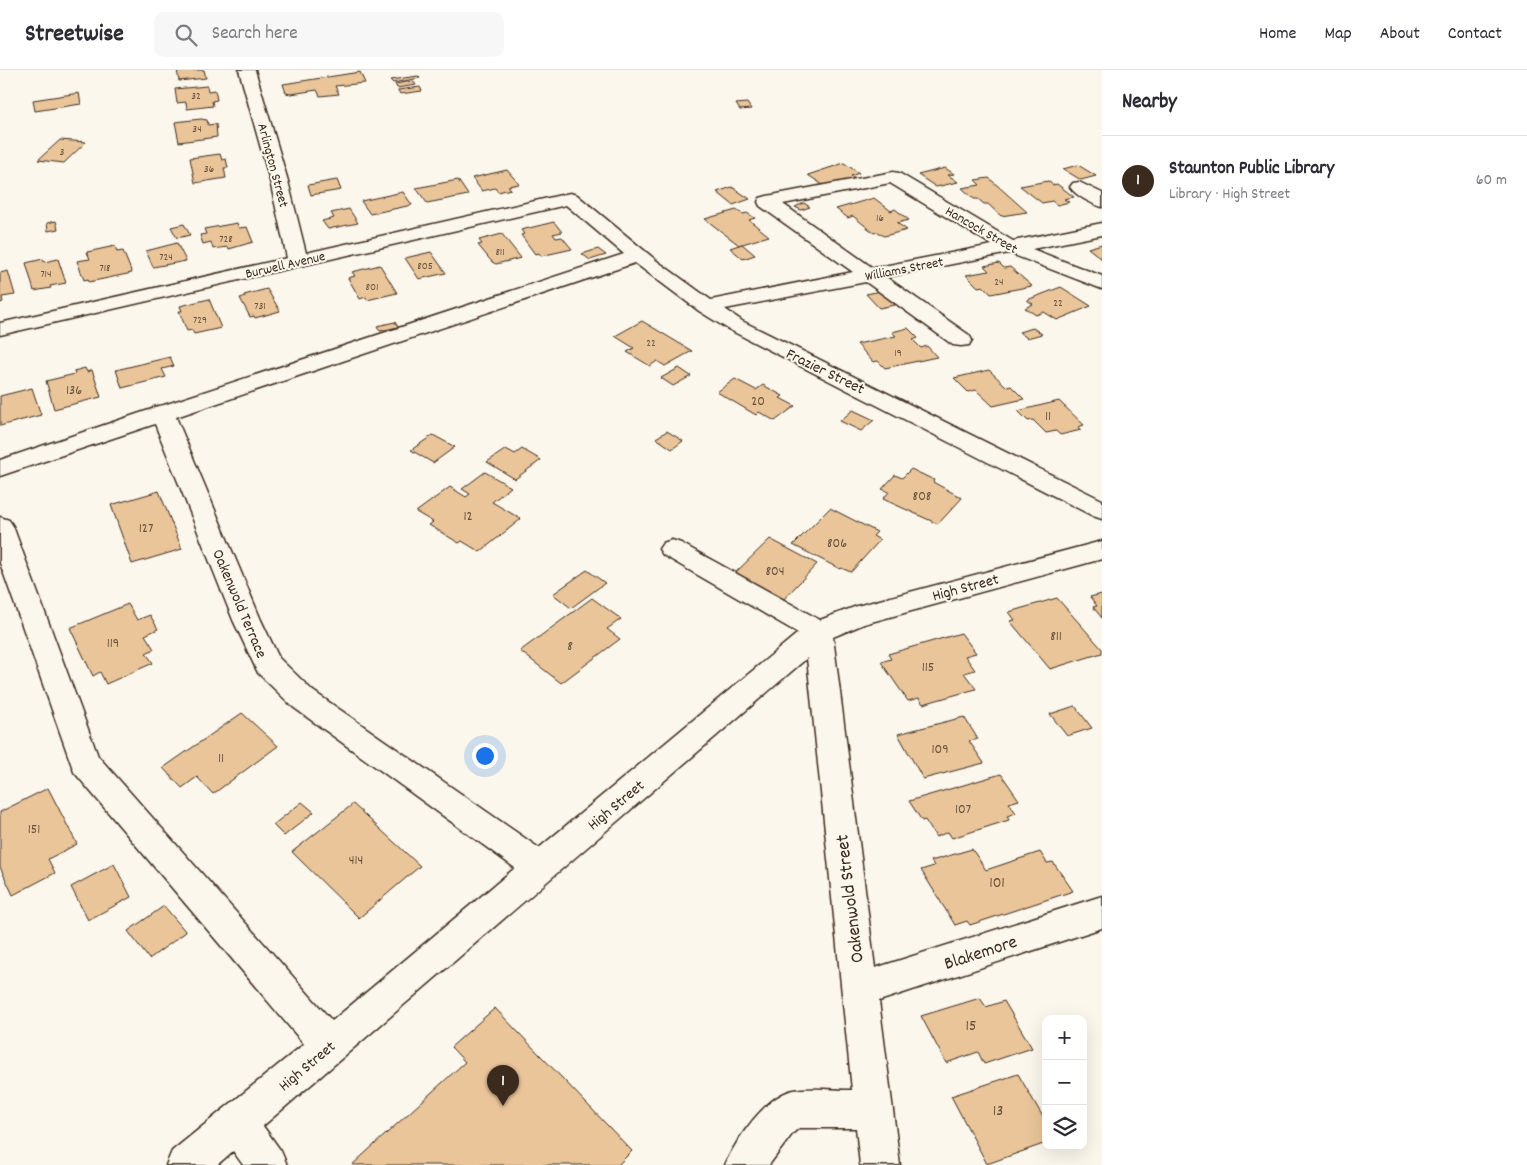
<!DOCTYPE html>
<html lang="en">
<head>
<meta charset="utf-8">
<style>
	:root { --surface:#fff; --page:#f7f7f7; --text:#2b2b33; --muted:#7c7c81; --line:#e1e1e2; --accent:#3b2a1e }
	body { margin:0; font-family:Dekko,sans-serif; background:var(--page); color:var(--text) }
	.controls { position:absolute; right:15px; bottom:15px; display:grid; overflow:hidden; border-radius:10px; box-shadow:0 5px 20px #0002 }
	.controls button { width:45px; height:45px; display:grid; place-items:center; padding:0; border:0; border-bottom:1px solid var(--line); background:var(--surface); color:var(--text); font:25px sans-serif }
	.you { position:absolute; left:484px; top:685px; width:18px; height:18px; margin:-12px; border:4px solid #fff; border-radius:50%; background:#1a73e8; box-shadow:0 0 0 8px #1a73e833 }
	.badge { display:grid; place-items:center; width:32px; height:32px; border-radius:50%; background:var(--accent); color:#fff; font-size:16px; font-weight:700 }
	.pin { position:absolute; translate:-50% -41px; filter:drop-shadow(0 1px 2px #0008) }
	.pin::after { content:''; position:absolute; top:26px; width:18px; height:15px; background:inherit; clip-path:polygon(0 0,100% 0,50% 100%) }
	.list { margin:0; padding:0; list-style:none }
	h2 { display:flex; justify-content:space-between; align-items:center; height:65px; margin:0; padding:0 20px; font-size:21px }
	h2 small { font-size:16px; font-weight:400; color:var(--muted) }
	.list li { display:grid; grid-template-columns:32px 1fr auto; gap:15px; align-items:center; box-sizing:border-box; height:90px; padding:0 20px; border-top:1px solid var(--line) }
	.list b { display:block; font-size:19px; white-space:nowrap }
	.list p { margin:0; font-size:16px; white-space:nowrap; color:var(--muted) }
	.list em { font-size:16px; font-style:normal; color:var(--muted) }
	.icon { flex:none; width:28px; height:28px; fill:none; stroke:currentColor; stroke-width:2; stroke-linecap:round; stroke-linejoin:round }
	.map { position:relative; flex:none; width:1102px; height:1095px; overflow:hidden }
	header { display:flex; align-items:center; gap:30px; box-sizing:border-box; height:70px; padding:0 25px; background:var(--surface); border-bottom:1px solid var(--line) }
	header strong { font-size:24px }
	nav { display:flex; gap:28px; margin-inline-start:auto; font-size:18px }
	.search { width:350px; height:45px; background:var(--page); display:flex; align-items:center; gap:12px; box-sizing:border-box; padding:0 18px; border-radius:10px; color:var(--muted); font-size:19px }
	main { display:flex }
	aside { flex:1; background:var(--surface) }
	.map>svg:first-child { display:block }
	.building { fill:#eac59a; stroke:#3b2a1e }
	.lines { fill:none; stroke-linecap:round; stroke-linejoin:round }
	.minor-casing { stroke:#3b2a1e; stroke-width:3 }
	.minor { fill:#fbf7ec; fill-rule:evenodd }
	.labels { text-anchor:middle; stroke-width:4; stroke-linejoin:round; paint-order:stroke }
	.far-number-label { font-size:11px; fill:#67513d }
	.far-street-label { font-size:14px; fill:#3b2a1e; stroke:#fbf7ec }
	.number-label { font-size:14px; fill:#67513d }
	.street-label { font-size:16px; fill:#3b2a1e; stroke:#fbf7ec }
	.near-number-label { font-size:16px; fill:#67513d }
	.near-street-label { font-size:19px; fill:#3b2a1e; stroke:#fbf7ec }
</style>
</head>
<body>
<header>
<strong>Streetwise</strong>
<div class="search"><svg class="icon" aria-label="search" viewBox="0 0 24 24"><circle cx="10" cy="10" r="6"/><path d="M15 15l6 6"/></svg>Search here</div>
<nav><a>Home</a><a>Map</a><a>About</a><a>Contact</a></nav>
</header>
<main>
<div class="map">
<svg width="1102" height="1095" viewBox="0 0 1102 1095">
	<rect width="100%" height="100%" fill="#fbf7ec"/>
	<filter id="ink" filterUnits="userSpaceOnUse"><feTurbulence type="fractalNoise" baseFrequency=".02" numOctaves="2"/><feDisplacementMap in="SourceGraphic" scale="10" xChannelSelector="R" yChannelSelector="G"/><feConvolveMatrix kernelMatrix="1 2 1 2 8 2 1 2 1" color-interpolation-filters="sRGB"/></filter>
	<g filter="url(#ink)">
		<g class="building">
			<path d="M177,0H204L206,8L179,11Z"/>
			<path d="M360,2L365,13L335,16L339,24L320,26L317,20L291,24L286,23L283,14Z"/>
			<path d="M418,6L420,8L393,13L390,10Z"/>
			<path d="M413,11L416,15L397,18L395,14Z"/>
			<path d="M207,16L208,21L215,20L217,30L212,31L213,36L187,39L186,32L177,33L175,19Z"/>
			<path d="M420,17L422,21L400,24L398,20Z"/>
			<path d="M79,23L81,34L35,41L33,30Z"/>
			<path d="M747,33L751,39L740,40L736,34Z"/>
			<path d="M201,49L207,50L208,55L216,54L217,67L179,72L175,52Z"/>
			<path d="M60,70L86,72L64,93L38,90Z"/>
			<path d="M220,84L222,90L226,89L228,98H224L226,108L195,113L190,88Z"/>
			<path d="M844,93L859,103L851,106L855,109L826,117L808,105Z"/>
			<path d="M1078,95L1096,106L1081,110L1063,99Z"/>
			<path d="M945,98L954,104L948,105L958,112L936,117L918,105Z"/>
			<path d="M507,100L519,114L508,116L511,119L498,122L495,118L482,121L472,108Z"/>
			<path d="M989,108L1027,142L1001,146L988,134H984L978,129H974L962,118L980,115L975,110Z"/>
			<path d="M337,110L341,120L311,125L308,115Z"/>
			<path d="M458,110L468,125L427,133L416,118Z"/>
			<path d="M1048,111L1053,115L1057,114L1074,127L1064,129L1069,132L1057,135L1052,131L1042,133L1020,116Z"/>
			<path d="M732,117L750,129L733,135L717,122Z"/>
			<path d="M403,122L412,135L370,144L361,131Z"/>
			<path d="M874,128L891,141L895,139L909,150L897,153L907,160L884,166L878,162L874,163L853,146L848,148L836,139Z"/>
			<path d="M804,133L810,137L801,140L795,137Z"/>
			<path d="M349,139L358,153L328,159L322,151L334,148L331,143Z"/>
			<path d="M736,140L743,144L747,143L755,148L749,150L769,166L739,175L705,149Z"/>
			<path d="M56,151L58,159L48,161L47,153Z"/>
			<path d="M554,152L562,162L553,164L556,168L562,167L572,179L541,186L539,183L535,184L521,165L524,164L521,160Z"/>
			<path d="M237,153L239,158L247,157L253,172L229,179L228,177L213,179L211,172L203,174L200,165L206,164L204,159Z"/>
			<path d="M184,154L190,165L177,168L171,157Z"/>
			<path d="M502,164L521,188L496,194L492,192L478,175L482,174L479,170Z"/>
			<path d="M177,173L186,191L153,197L146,181Z"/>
			<path d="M742,174L755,185L743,189L730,178Z"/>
			<path d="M1102,174V189L1088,178Z"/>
			<path d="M115,176L117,182L123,181L132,203L89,212L88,209L84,210L77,191L90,189L87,182Z"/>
			<path d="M598,179L606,185L590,190L582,184Z"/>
			<path d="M431,182L446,203L419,209L405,188Z"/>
			<path d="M43,189L44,192L58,189L66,213L50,216L51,218L34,221L26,193Z"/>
			<path d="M999,193L1004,198L1010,197L1032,216L991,224L983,216L978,217L966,205L989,201L984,196Z"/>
			<path d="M380,195L397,223L367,230L366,227L360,229L348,208L355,206L352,202Z"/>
			<path d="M8,201L15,225L2,227L3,232L0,233V203Z"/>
			<path d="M1061,217L1091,236L1057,250L1044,242L1036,245L1025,238L1033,234L1027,230Z"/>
			<path d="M267,219L280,241L255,248L254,246L250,247L240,228L245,227L244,225Z"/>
			<path d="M881,221L895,235L879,238L866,224Z"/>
			<path d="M209,229L221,258L194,264L192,260L187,261L179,241H182L180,236Z"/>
			<path d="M642,251L692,281L665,296L657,291L650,296L627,282L634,278L615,266Z"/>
			<path d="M395,252L398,257L380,261L377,256Z"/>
			<path d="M908,258L918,268L913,270L921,278L927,276L937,287L885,298L878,291L873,292L857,274L896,266L892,262Z"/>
			<path d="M1033,258L1042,264L1027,268L1019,262Z"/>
			<path d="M170,287L174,296L162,299L166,307L122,318L116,300Z"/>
			<path d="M85,298L87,302L92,300L101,327L54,339L46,311L75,304L74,301Z"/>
			<path d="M679,298L691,306L673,316L661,308Z"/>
			<path d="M989,300L1007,317L1011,316L1024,329L993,336L976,320L968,322L954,308Z"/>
			<path d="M735,309L756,320L763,315L783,326L780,328L795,336L775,351L759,342L756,345L717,322Z"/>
			<path d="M32,318L41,345L0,356V326Z"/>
			<path d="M1059,331L1084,355L1078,357L1081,360L1060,365L1056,361L1046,363L1033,350L1028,351L1018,341Z"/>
			<path d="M853,340L874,350L861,361L840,351Z"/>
			<path d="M667,361L683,371L672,379L656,368Z"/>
			<path d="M433,365L455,377L433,393L411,380Z"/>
			<path d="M506,379L515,384L522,379L541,390L515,409L487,392Z"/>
			<path d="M911,399L934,410L933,412L962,428L938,454L883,429L889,422L882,419L895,405L902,408Z"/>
			<path d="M485,402L511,417L492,432L521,449L480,482L462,471L459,473L429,455L433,452L416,442L450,417L466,427L470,424L462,419Z"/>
			<path d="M159,421L182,479L132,494L111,435Z"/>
			<path d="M830,438L877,462L873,466L880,470L851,502L841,498L840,499L793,475Z"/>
			<path d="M770,469L817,494L781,532L733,505Z"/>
			<path d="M587,500L605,513L571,538L553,524Z"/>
			<path d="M1102,524V548L1093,537L1097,536L1090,527Z"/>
			<path d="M592,528L621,549L607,559L620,569L561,613L520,581Z"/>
			<path d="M1057,528L1102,579V583L1050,599L1010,551L1015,550L1009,542Z"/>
			<path d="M128,534L137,550L150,545L158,559L145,565L154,579L146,583L153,593L106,614L100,602L93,606L70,558Z"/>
			<path d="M961,563L976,583L965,586L975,600L964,603L976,619L923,634L919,628L908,631L881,592L891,589L888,584Z"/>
			<path d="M1075,636L1092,658L1067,666L1050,644Z"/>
			<path d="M242,643L278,676L213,724L197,707L182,718L163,698Z"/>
			<path d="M964,647L978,669L969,671L984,693L923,709L898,664Z"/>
			<path d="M1001,704L1019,730L1009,733L1016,743L1007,746L1009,750L952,768L948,762L936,767L925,750L922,751L909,731Z"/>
			<path d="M48,718L77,774L48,789L55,803L13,825L0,797V742Z"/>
			<path d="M302,732L314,742L284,766L273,755Z"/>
			<path d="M353,734L420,796L359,848L292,782Z"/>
			<path d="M972,779L986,800L1040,782L1047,793L1053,792L1073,821L970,855L967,851L955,855L921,800L934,796L931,791Z"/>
			<path d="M114,794L131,827L88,850L71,817Z"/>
			<path d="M164,836L186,862L149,889L128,861Z"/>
			<path d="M980,928L986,937L1004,931L1032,978L984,994L978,982L946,993L921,946Z"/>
			<path d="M495,938L632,1081L618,1095H352L465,992L451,977Z"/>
			<path d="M1018,1004L1046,1052V1073L987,1094L951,1026Z"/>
		</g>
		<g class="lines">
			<defs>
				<g id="minor">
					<path d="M239,0H255L288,111L306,183L570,123L577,125L657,191L711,230L853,202L760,136L758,132L760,128L767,126L893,102L899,103L1013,171L1102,153V165L1032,179L1102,206V219L1009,183L886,207L969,265L972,270L969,275L961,276L953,275L866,212L725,239L742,251L1102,430V449L1093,446L728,259L699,241L635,193L176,347L261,550L279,588L313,621L539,778L798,563L663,485L659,479L663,473L672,470L681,473L820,550L857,536L1102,471V489L864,554L833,567L875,898L1102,826V858L879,931L900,1095H860L856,1058H799L793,1063L769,1095H725C736,1070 766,1025 794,1020C811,1017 835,1020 852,1020L807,588L263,1056L281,1081L287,1095H243L233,1081L217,1095H166L172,1081L304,974L74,702L0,493V447L9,450L13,456L98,686L332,951L515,798L293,637L258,603L233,550L155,354L0,406V390L152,339L154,337L164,335L624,184L566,135L0,265V253L287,188L270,111ZM890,113L992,175L873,198L783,134Z"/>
					<path d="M1079,112L1102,123V137C1092,134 1076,126 1070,117L1073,113Z"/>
				</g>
			</defs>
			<use href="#minor" class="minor-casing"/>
			<use href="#minor" class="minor"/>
		</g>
	</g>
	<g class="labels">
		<g class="far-number-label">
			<text x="196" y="29">32</text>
			<text x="197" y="62">34</text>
			<text x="62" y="85">3</text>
			<text x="209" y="102">36</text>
			<text x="880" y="151">16</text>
			<text x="226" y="172">728</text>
			<text x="500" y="185">811</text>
			<text x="166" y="190">724</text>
			<text x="425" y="199">805</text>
			<text x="105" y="201">718</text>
			<text x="46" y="207">714</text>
			<text x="999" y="215">24</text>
			<text x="372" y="220">801</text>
			<text x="1058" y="236">22</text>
			<text x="260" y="239">731</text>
			<text x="200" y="253">729</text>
			<text x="651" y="276">22</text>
			<text x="898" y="286">19</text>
		</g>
		<g class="far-street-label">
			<text transform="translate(274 95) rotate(75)" y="5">Arlington Street</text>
			<text transform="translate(982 159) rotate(30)" y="5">Hancock Street</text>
			<text transform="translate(285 194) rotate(-13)" y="5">Burwell Avenue</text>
			<text transform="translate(904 198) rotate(-11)" y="5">Williams Street</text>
		</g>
		<g class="number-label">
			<text x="74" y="324">136</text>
			<text x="758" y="335">20</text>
			<text x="1048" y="350">11</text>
			<text x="922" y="430">808</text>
			<text x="468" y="450">12</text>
			<text x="146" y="462">127</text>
			<text x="837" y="477">806</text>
			<text x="775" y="505">804</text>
			<text x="1056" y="570">811</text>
			<text x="113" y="577">119</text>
			<text x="570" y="580">8</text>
			<text x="928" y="601">115</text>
			<text x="940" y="683">109</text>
			<text x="221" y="692">11</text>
			<text x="963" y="743">107</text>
			<text x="34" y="763">151</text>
			<text x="356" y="794">414</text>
		</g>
		<g class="street-label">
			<text transform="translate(826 300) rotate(26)" y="6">Frazier Street</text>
			<text transform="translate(965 516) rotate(-15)" y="6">High Street</text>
			<text transform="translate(241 533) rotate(67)" y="6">Oakenwold Terrace</text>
			<text transform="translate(615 734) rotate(-40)" y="6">High Street</text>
			<text transform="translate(306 995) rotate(-40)" y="6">High Street</text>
		</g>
		<g class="near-number-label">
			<text x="997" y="817">101</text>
			<text x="971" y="960">15</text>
			<text x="998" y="1045">13</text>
		</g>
		<g class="near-street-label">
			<text transform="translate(848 829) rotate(-97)" y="7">Oakenwold Street</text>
			<text transform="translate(980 881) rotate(-18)" y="7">Blakemore</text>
		</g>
	</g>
</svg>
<div class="controls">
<button>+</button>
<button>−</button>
<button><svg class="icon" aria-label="layers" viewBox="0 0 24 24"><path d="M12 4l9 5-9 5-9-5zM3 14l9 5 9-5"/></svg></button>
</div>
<div class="you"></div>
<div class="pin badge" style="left:503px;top:1036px">1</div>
</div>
<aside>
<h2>Nearby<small></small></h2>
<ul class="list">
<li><span class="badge">1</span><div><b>Staunton Public Library</b><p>Library · High Street</p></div><em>60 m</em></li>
</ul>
</aside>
</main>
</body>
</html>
